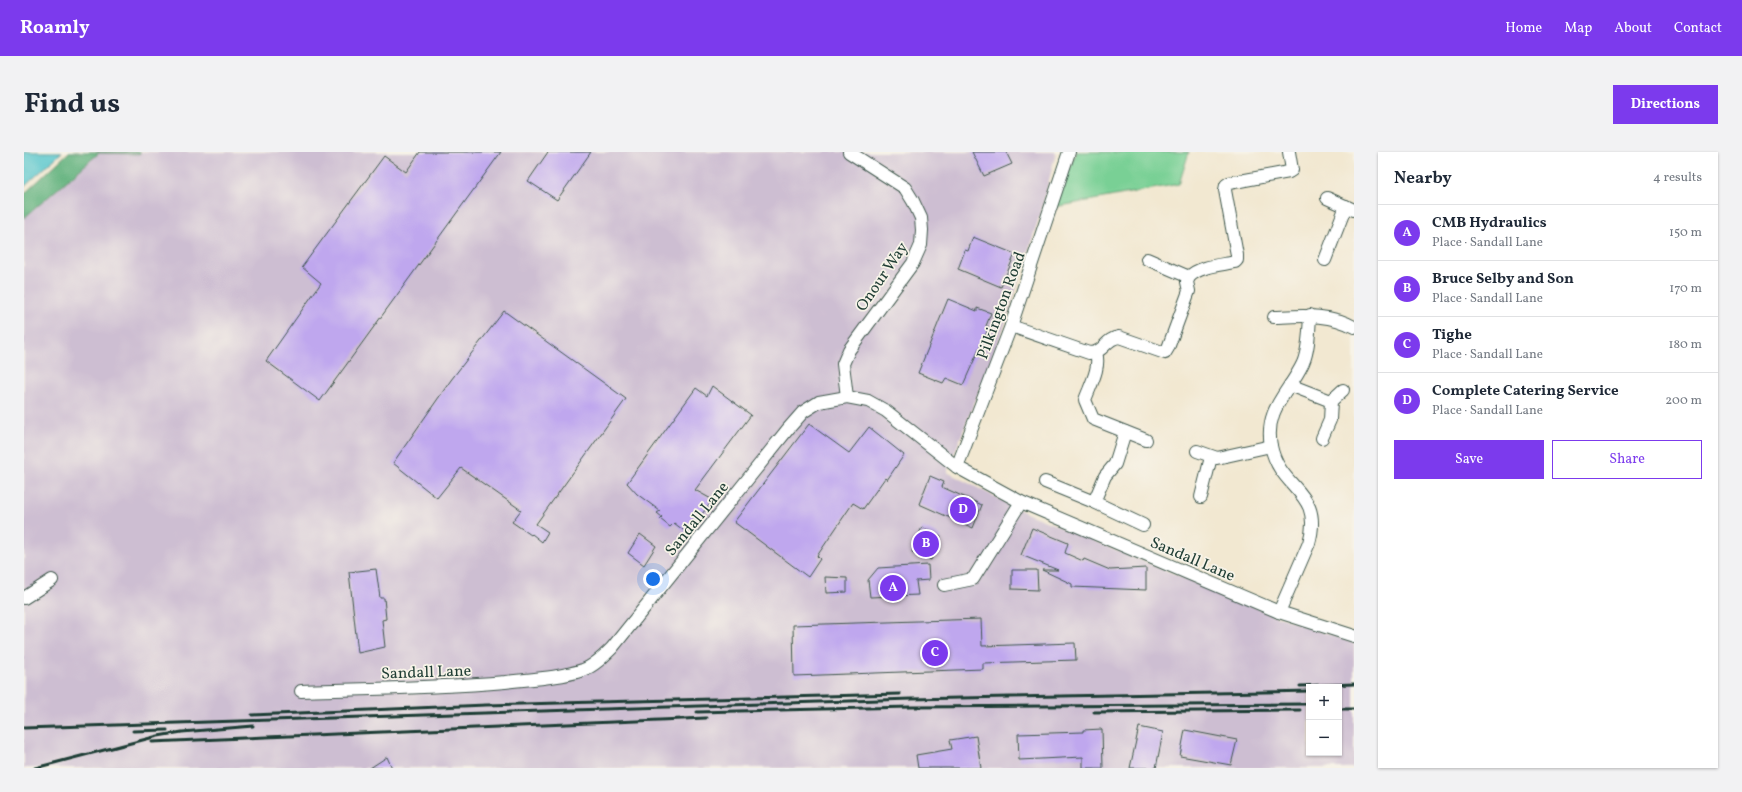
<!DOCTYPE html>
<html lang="en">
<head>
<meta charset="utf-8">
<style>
	:root { --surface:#fff; --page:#f2f2f3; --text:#1f2937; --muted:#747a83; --line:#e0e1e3; --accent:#7c3aed }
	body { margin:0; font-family:Vollkorn,serif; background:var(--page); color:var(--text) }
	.controls { position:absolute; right:12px; bottom:12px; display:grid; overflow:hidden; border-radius:0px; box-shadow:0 1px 3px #0004 }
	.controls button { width:36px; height:36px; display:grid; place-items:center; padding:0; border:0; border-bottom:1px solid var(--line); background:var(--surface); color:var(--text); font:20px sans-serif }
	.you { position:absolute; left:629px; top:427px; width:14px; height:14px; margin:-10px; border:3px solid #fff; border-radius:50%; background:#1a73e8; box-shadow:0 0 0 6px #1a73e833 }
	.badge { display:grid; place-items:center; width:26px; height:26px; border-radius:50%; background:var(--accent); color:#fff; font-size:13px; font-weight:700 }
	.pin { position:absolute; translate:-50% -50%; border:2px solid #fff; box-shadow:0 1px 4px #0006 }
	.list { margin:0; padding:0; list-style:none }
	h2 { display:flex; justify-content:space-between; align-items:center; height:52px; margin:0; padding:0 16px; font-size:17px }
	h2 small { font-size:13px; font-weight:400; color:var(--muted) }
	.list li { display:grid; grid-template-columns:26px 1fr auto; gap:12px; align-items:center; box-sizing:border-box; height:56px; padding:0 16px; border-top:1px solid var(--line) }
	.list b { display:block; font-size:15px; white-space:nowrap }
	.list p { margin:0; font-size:13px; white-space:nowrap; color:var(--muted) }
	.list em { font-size:13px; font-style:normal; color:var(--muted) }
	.actions { display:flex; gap:8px; padding:12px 16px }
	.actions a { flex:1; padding:9px 0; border:1px solid var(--accent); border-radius:0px; text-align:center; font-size:14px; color:var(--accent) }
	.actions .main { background:var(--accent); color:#fff }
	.map { position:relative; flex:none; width:1330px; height:616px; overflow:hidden; border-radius:0px }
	header { display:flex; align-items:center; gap:24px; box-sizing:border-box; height:56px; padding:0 20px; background:var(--accent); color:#fff }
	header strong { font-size:19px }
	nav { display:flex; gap:22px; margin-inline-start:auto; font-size:14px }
	.intro { display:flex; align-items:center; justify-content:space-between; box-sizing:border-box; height:96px; padding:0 24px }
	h1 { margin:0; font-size:28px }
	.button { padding:10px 18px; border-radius:0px; background:var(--accent); color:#fff; font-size:14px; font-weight:700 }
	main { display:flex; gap:24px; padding:0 24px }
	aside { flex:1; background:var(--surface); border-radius:0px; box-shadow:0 1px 3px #0004 }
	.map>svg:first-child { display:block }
	.industrial { fill:#cdbed2; fill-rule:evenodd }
	.green { fill:#79d095; stroke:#4c8664 }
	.forest { fill:#62b27e; stroke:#407859 }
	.water { fill:#5bc8ce; stroke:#3d8281 }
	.building { fill:#bfa7ee }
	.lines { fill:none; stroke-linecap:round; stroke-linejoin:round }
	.minor-casing { stroke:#3f574c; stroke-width:14 }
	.minor { stroke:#fff; stroke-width:12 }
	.rail { stroke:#1f3d34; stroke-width:3 }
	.labels { text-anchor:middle; stroke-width:3.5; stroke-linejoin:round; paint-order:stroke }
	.street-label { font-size:16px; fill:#1f3d34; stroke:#f7f3e8 }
</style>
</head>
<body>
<header>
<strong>Roamly</strong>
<nav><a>Home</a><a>Map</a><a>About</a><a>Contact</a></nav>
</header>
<div class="intro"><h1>Find us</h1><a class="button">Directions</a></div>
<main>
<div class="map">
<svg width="1330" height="616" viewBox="0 0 1330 616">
	<rect width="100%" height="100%" fill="#f7f3e8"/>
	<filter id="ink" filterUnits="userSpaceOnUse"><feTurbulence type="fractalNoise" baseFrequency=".025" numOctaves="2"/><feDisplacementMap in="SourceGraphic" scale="8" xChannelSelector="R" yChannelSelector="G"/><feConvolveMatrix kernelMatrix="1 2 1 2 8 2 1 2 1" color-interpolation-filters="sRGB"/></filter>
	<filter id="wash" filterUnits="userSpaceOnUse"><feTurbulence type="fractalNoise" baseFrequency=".012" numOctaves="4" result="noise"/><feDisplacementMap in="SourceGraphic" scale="16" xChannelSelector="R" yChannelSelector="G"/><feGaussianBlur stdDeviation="0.9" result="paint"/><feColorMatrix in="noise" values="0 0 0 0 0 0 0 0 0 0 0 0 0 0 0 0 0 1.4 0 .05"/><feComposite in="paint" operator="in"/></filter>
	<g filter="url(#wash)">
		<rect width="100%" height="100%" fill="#f2e8d1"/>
		<path class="industrial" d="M117,0H1032L1018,56L980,175L923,320L1002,361L1255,465L1330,491V616H0V66L75,1L115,2ZM1285,535H1315V601H1285Z"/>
		<path class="green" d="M1052,0H1165L1155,32L1031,55Z"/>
		<path class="forest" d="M45,0H117L115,2L75,1L0,66V42Z"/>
		<path class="water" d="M0,0H38L0,35Z"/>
		<g id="blocks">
			<g class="building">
				<path d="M396,0H477L296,249L242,209L297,131L278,115L360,4L382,20Z"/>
				<path d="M524,0H567L533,48L504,29Z"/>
				<path d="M948,0H982L988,12L960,24Z"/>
				<path d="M949,85L991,102L977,135L934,117L941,98L944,99Z"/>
				<path d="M924,147L953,159V156L967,161L962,174L965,175L939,233L922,226L919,231L894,221Z"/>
				<path d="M480,159L602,247L512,372L524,380L518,390L508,382L507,383L488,370L497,358L437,316L413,346L369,311L427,228Z"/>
				<path d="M688,234L727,263L671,338L689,348L663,381L650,371L646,375L636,367L638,365L633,361L636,359L613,342L603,331L672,236L683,244Z"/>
				<path d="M785,272L825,301L845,275L880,303L863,328L861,326L839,357L829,351L793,404L796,407L784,425L710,370Z"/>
				<path d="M906,324L920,330L918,335L958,353L949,376L895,352Z"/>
				<path d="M898,375L917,384L907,408L888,400Z"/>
				<path d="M1008,376L1044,391L1041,401L1059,409L1060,407L1086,418L1122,416V438L1048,435V432L1018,418H1034L997,403Z"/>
				<path d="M616,382L632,394L620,413L604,401Z"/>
				<path d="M904,413L905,428L892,429L894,443L846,445L844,428L854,416Z"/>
				<path d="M352,417L356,446H360L362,467L358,468L361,495L334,501L325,420Z"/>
				<path d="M988,418H1013L1014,438L988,437Z"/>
				<path d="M801,425L823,426V440L802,441Z"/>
				<path d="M957,467L958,494L1051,491L1052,508L959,511V517L770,524L769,473Z"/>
				<path d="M1115,575L1139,580L1132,616H1106Z"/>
				<path d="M1078,577L1079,616H1059V605L995,608L994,582L1059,580V578Z"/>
				<path d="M1161,578L1213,588L1207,613L1156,604Z"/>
				<path d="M952,584L957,616H894L892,603L928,597L926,588Z"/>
				<path d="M363,605L368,616H346Z"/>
			</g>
		</g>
	</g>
	<g filter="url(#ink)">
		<use href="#blocks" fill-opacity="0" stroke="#3f574c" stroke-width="1"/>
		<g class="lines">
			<defs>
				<g id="minor">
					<path d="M1303,46L1330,58"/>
					<path d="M1123,107L1165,125C1175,114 1197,113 1211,110L1213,108V103L1201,38L1202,33L1205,31L1265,20L1268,18L1265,0"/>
					<path d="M1301,108L1322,54"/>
					<path d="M1250,165C1277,164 1305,161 1330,175"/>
					<path d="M987,174L1065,201C1082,200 1080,187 1095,185L1141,201L1144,196L1165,139L1163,130L1165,125"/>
					<path d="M1072,201C1077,215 1066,234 1061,248L1069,267L1122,288"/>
					<path d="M1266,233L1307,249"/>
					<path d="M823,245L819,212L825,198L889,111L897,93L898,78L897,66L889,49L881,36L825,0"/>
					<path d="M1298,286L1306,268L1307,249L1319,238"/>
					<path d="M1173,299L1193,306L1247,294"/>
					<path d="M933,315L987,174L1045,0"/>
					<path d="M1021,330L1070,350L1081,324L1091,312L1101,280"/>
					<path d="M1177,345L1187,305"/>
					<path d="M1070,350L1119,373"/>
					<path d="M920,433L949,427L997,350"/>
					<path d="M0,446L28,428"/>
					<path d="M1255,460L1285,391C1300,338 1256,339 1247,294C1240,257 1265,241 1279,211C1285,197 1285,179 1286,163"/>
					<path d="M277,539C345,537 413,536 481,530C507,527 535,526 559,518C570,514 580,504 588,496L764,277L779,260L795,250L823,245L844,249L862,259L933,315L997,350L1255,460L1330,484"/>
				</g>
			</defs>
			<use href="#minor" class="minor-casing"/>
			<use href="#minor" class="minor"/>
			<g class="rail">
				<path d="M1276,534L1330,532"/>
				<path d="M1315,557H1330"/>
				<path d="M673,560L887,555L1285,552"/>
				<path d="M1070,560L1276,558"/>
				<path d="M228,563L462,553L876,542"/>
				<path d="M0,576L887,547L1285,539"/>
				<path d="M109,579L143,578"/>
				<path d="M128,590L682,566"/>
				<path d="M11,616L134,584L158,580L229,574"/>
			</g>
		</g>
	</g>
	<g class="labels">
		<g class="street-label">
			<text transform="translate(857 124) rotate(-56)" y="6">Onour Way</text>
			<text transform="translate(976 153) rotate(-70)" y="6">Pilkington Road</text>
			<text transform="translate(672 366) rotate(-51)" y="6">Sandall Lane</text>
			<text transform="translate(1169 406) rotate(23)" y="6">Sandall Lane</text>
			<text transform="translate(402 519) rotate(-2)" y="6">Sandall Lane</text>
		</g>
	</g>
</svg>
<div class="controls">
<button>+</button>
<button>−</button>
</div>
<div class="you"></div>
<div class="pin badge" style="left:869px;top:436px">A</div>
<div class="pin badge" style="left:902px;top:392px">B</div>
<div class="pin badge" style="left:911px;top:501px">C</div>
<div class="pin badge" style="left:939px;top:358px">D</div>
</div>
<aside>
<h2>Nearby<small>4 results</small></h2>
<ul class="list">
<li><span class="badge">A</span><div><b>CMB Hydraulics</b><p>Place · Sandall Lane</p></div><em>150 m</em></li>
<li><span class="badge">B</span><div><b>Bruce Selby and Son</b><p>Place · Sandall Lane</p></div><em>170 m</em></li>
<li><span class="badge">C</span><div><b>Tighe</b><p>Place · Sandall Lane</p></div><em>180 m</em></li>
<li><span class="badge">D</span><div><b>Complete Catering Service</b><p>Place · Sandall Lane</p></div><em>200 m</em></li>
</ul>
<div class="actions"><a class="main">Save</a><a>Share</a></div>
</aside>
</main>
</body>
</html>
